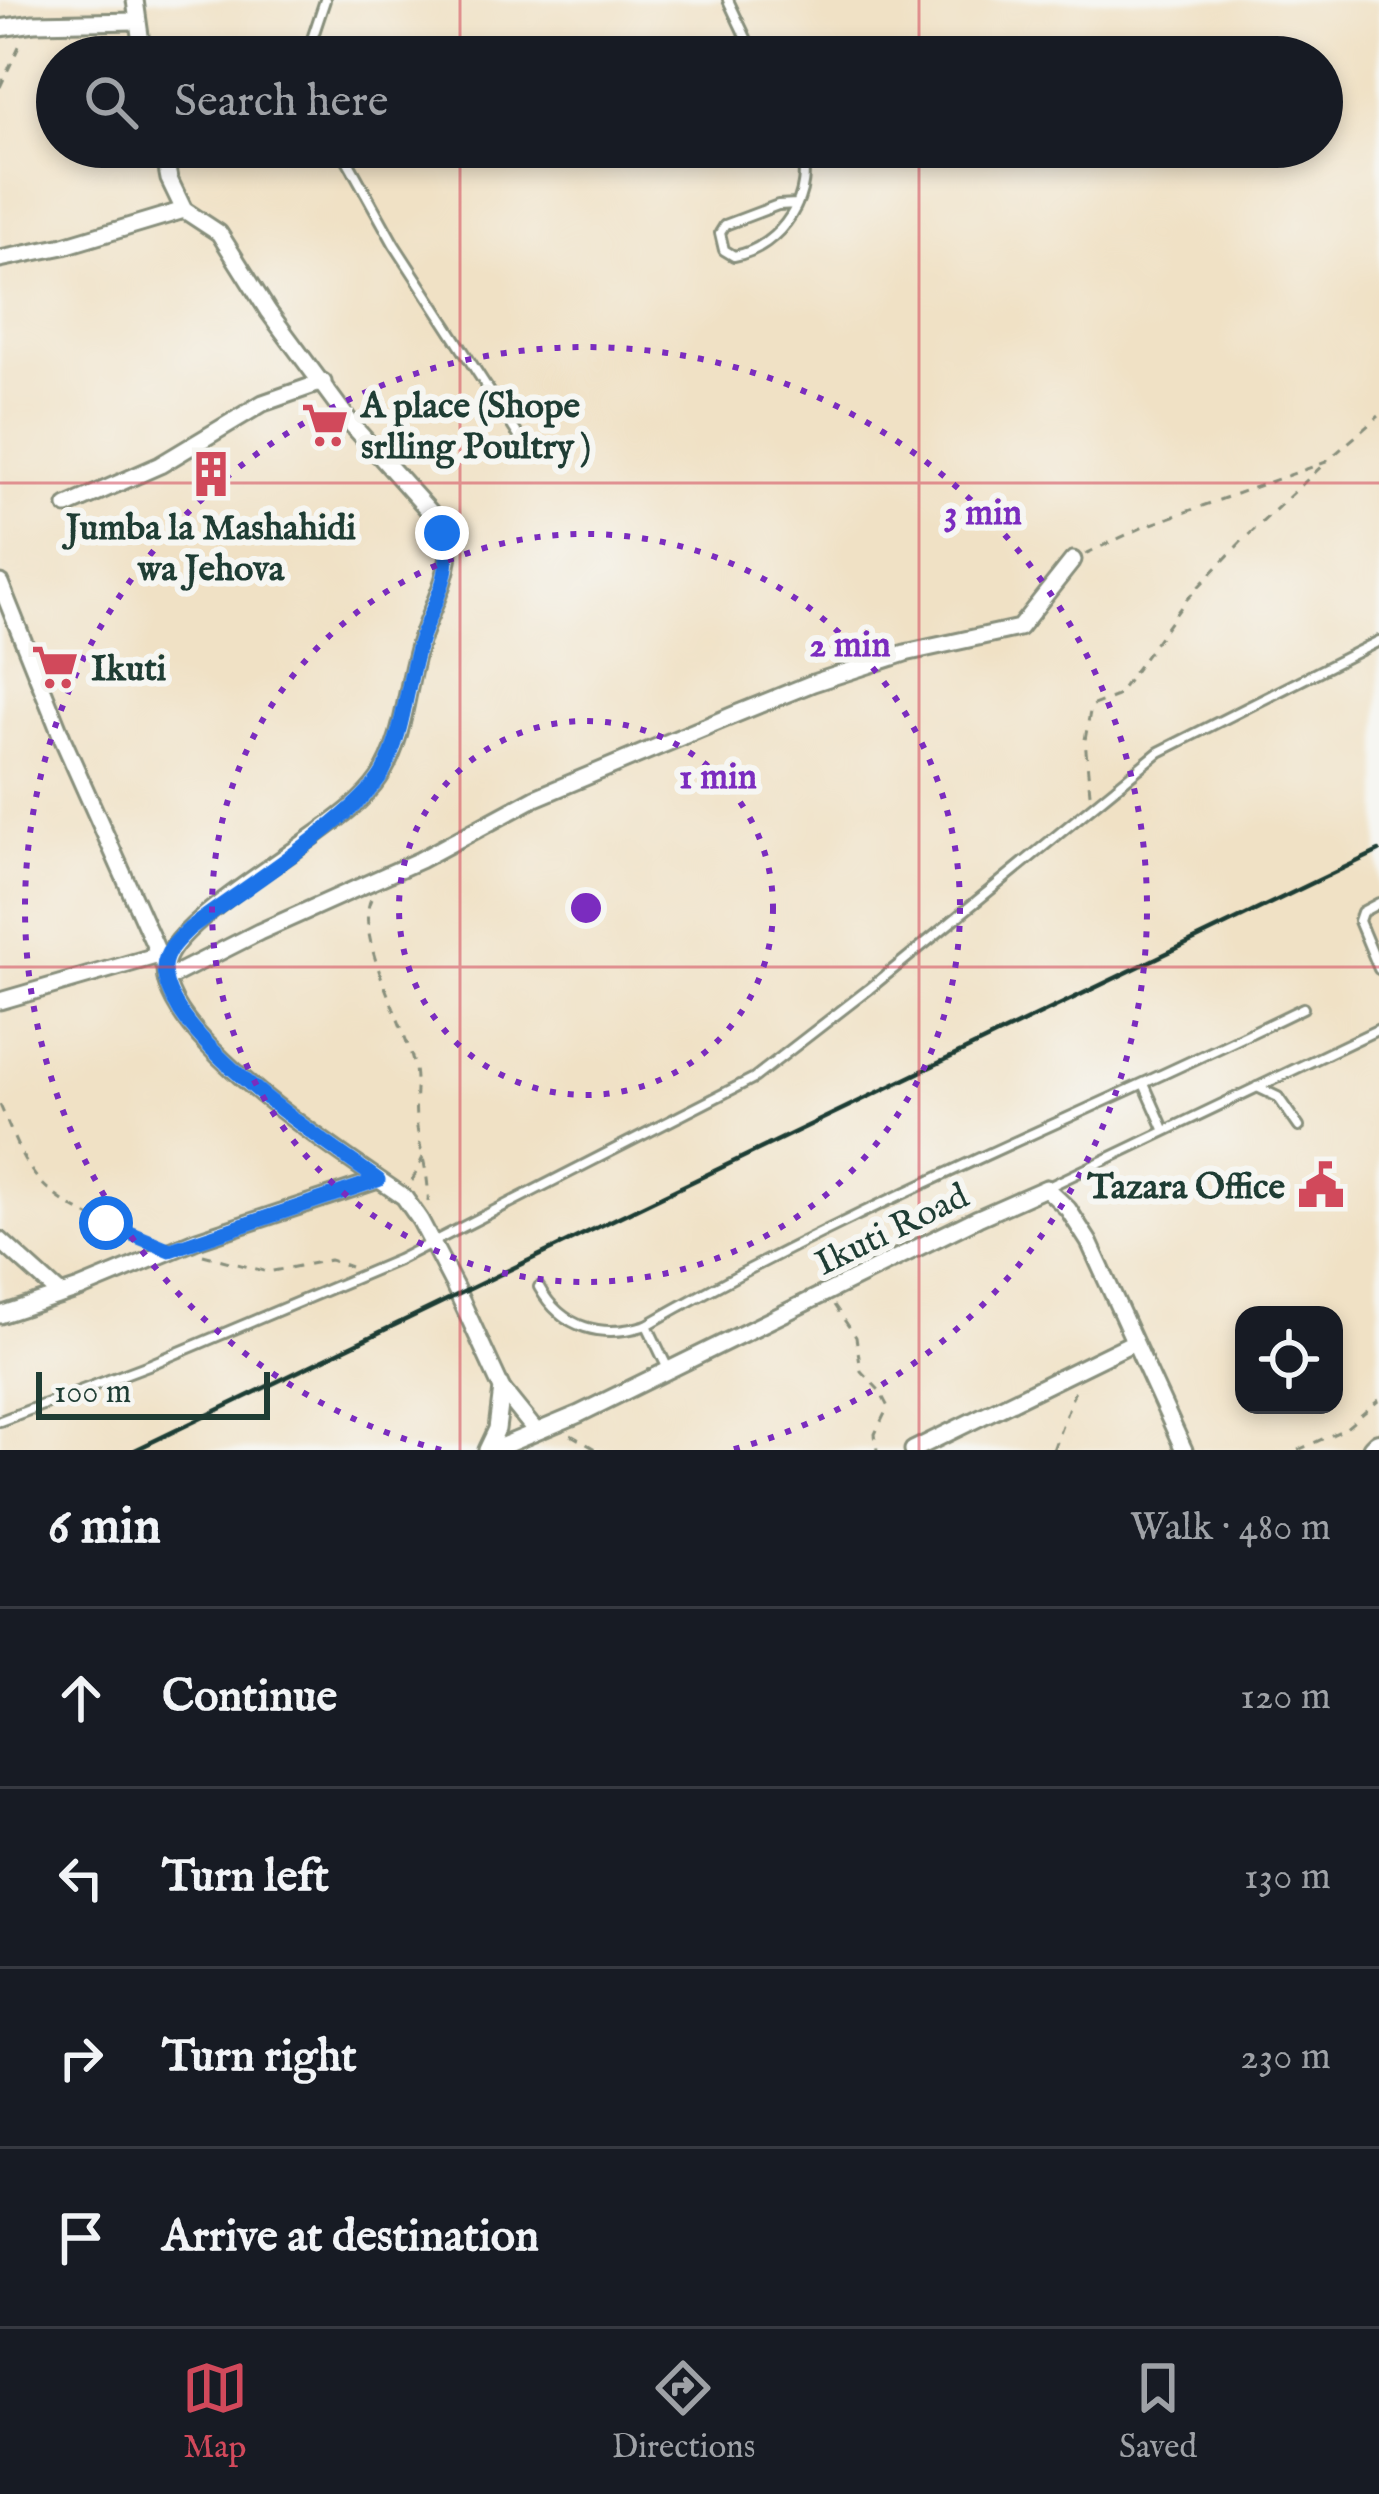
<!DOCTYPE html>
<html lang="en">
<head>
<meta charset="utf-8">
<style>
	:root { --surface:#171b24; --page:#20242c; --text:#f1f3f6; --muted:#9ea1a6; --line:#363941; --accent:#d1495b }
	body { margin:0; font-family:"IM FELL English",serif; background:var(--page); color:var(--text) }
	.controls { position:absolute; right:36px; bottom:36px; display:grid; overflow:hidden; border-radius:24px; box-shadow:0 6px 18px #0003 }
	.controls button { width:108px; height:108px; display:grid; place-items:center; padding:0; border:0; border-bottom:3px solid var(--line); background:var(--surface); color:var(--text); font:60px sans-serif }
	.scale { position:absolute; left:36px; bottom:30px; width:234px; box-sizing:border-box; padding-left:12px; border:6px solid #1f3d34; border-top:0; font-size:33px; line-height:42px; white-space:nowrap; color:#1f3d34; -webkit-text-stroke:9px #f6f6f2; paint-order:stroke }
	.stop { position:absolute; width:36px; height:36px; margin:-27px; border:9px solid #1a73e8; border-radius:50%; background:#fff }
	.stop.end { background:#1a73e8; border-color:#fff; box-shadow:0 3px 12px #0008 }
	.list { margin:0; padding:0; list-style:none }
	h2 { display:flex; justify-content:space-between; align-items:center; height:156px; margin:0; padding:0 48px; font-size:51px }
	h2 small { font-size:39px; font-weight:400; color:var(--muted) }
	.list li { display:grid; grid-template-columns:78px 1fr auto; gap:36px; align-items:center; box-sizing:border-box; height:180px; padding:0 48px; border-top:3px solid var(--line) }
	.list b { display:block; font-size:45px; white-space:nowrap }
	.list em { font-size:39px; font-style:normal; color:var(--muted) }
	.icon { flex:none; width:66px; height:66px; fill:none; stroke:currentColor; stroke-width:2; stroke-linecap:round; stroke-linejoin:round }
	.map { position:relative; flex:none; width:1379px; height:1450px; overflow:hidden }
	.search { position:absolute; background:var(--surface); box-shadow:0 6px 18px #0003; left:36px; right:36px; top:36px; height:132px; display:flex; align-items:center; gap:30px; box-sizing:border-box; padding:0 42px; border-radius:66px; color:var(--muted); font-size:45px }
	.sheet { height:876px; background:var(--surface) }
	nav { display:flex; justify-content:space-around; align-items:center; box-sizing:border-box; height:168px; border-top:3px solid var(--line); background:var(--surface); font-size:33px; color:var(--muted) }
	nav a { display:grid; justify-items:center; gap:6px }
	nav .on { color:var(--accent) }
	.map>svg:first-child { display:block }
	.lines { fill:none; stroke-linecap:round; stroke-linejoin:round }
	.service-casing { stroke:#888f7c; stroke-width:14 }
	.minor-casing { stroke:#888f7c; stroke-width:21 }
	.trunk-casing { stroke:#888f7c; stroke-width:30 }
	.path { stroke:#888f7c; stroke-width:3; stroke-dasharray:9 9; stroke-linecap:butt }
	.service { stroke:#fff; stroke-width:8 }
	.minor { stroke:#fff; stroke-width:15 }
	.trunk { stroke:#fff; stroke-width:24 }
	.rail { stroke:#1f3d34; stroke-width:4.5 }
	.route { stroke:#1a73e8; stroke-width:15 }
	.grid { fill:none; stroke:#d1495b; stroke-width:3; stroke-opacity:0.55 }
	.ring { fill:none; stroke:#7b2cbf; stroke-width:6; stroke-dasharray:6 12 }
	.labels { text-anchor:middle; stroke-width:12; stroke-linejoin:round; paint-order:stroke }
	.poi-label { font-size:36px; font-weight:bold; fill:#1f3d34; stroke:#f6f6f2; text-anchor:start }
	.street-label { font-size:36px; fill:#1f3d34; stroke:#f6f6f2 }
	.centre { fill:#7b2cbf; stroke:#f6f6f2; stroke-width:6 }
	.ring-label { font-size:36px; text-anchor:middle; font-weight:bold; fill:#7b2cbf; stroke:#f6f6f2; stroke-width:12; stroke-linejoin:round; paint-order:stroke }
</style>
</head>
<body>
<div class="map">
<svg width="1379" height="1450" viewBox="0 0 1379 1450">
	<rect width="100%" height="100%" fill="#f6f6f2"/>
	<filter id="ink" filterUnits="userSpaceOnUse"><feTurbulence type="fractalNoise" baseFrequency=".00833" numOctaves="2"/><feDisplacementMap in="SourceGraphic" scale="24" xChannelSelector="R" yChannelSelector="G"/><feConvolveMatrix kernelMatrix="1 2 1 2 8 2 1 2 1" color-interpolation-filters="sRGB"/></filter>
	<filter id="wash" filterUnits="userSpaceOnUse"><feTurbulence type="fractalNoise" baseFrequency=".004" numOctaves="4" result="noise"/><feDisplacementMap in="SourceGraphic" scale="48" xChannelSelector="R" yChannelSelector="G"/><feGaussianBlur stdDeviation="2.7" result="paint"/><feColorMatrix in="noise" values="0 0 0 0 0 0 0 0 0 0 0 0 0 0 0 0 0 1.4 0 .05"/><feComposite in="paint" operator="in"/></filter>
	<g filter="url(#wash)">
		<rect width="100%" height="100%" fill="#f0e1c5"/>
	</g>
	<g filter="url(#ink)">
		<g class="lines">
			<defs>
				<g id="service">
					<path d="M728,0L755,57"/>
					<path d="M306,57L325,0"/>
					<path d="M340,147L394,244L529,452"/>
					<path d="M797,204L778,205L725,225L720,233L724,250L734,256C780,248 819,192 798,147"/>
					<path d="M1379,903L1362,912L1359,921L1379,969"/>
					<path d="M1145,1086L1164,1129"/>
					<path d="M1257,1087L1278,1097L1299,1127"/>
					<path d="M1046,1188L1379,1029"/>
					<path d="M539,1287C562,1329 602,1339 647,1325C858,1204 1085,1115 1303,1008"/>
					<path d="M647,1325L668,1369"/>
					<path d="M0,1421L151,1364L398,1260L754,1078L869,989L1159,752L1379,641"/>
				</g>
				<g id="minor">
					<path d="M135,0L143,57"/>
					<path d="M0,28L34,23L137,21"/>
					<path d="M163,147L169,179L184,210L219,233L268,311L353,426L432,514L449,552C447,582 430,611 421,639C406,683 406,738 379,778C359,807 324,828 296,849C267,871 164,933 165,969C166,1043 346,1156 404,1197L420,1220L454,1285L502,1389L497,1429L487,1450"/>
					<path d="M0,259L64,246L184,210"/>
					<path d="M67,506L160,465L263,403L323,382"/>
					<path d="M0,583L63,740L164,966"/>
					<path d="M166,979L259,932L420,860L535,798L736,714L813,683L905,653L1019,628L1073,560"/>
					<path d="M0,1001L159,955"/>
					<path d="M0,1240L61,1295"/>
					<path d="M0,1315L79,1289L197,1240L378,1180"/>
					<path d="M502,1389L535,1430"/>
					<path d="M493,1450L579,1414L978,1218L1046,1188L1068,1209L1089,1242L1184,1450"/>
					<path d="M913,1450L1134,1342"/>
				</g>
				<path id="trunk" d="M1375,1450L1379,1446"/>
			</defs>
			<use href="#service" class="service-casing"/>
			<use href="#minor" class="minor-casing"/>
			<use href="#trunk" class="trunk-casing"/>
			<g class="path">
				<path d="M0,87L22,40"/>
				<path d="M1085,554L1146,526L1326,462L1379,416"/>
				<path d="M1090,793L1085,740L1091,706L1117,696L1186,600L1240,543L1326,462"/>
				<path d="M371,899C354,934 403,1022 413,1061C419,1080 414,1098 416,1118C418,1147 430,1173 428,1202"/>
				<path d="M0,1105C9,1125 17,1149 29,1167C55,1208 109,1225 152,1242"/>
				<path d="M412,1181L423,1157"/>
				<path d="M203,1255L268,1272L330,1260L350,1267"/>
				<path d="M834,1305L856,1337L861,1371L879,1390L888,1407L875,1434L877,1450"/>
				<path d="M571,1435L597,1450"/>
				<path d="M1053,1450L1075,1390"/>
				<path d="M1298,1450L1345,1429L1379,1400"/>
			</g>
			<use href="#service" class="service"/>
			<use href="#minor" class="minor"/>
			<use href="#trunk" class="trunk"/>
			<path class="rail" d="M135,1450L1379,851"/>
		</g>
	</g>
	<g class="lines" filter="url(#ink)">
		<path class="route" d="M106,1223L170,1250L378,1180C325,1141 163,1036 164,967C165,951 178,940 189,929C235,894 358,817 383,772C405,731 406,682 421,638C432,606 458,567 442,533"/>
	</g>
	<path class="grid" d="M460,0V57M919,0V57M460,147V1450M919,147V1450M0,483H1379M0,967H1379"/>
	<g class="ring">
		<circle cx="586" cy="908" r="187"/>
		<circle cx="586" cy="908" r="374"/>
		<path d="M441 1450A561 561 0 1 1 731 1450"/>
	</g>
	<defs>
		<symbol id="supermarket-bare" viewBox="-9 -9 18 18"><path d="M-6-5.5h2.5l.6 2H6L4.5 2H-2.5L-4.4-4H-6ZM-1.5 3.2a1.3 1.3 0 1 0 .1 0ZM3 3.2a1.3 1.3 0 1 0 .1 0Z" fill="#d1495b" stroke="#f6f6f2" stroke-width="2.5" paint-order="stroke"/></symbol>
		<symbol id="building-bare" viewBox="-9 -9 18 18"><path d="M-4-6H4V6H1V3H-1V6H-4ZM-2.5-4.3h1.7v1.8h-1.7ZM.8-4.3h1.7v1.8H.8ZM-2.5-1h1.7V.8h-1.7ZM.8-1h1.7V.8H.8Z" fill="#d1495b" stroke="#f6f6f2" stroke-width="2.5" paint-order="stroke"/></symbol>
		<symbol id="civic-bare" viewBox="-9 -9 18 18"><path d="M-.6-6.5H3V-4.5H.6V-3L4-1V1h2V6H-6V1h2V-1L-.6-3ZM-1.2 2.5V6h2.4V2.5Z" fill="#d1495b" stroke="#f6f6f2" stroke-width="2.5" paint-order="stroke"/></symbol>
	</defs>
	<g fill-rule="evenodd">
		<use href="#supermarket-bare" x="292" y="392" width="66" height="66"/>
		<use href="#building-bare" x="178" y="441" width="66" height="66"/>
		<use href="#supermarket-bare" x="22" y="634" width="66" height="66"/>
		<use href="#civic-bare" x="1288" y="1152" width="66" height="66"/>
	</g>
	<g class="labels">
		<g class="poi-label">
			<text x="361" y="417">A place (Shope<tspan x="361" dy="41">srlling Poultry )</tspan></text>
			<text x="211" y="539" text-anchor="middle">Jumba la Mashahidi<tspan x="211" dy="41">wa Jehova</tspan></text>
			<text x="91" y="680">Ikuti</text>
			<text x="1285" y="1198" text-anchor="end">Tazara Office</text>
		</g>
		<g class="street-label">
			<text transform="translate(891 1228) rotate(-26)" y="13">Ikuti Road</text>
		</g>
	</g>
	<circle cx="586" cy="908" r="18" class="centre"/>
	<g class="ring-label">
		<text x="983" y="524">3 min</text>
		<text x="850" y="656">2 min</text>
		<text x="718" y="788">1 min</text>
	</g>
</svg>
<div class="controls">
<button><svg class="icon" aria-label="locate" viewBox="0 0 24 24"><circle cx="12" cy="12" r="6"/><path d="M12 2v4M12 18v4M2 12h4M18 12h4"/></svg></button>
</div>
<div class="scale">100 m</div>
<div class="stop" style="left:106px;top:1223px"></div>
<div class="stop end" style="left:442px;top:533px"></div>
<div class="search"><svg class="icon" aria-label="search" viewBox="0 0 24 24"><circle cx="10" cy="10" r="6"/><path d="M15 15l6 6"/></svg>Search here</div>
</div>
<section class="sheet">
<h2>6 min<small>Walk · 480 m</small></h2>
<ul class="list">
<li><svg class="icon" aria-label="ahead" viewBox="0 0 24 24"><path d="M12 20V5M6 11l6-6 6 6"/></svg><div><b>Continue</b></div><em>120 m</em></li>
<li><svg class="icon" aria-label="left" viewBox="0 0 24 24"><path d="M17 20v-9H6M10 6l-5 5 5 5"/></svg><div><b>Turn left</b></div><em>130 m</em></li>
<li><svg class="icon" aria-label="right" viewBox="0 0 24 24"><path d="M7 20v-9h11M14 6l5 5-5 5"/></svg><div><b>Turn right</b></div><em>230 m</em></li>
<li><svg class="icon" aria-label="arrive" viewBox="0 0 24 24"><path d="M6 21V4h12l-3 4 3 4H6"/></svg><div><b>Arrive at destination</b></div></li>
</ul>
</section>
<nav>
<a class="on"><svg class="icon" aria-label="map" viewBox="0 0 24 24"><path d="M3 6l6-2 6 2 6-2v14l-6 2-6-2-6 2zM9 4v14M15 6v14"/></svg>Map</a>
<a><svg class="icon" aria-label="directions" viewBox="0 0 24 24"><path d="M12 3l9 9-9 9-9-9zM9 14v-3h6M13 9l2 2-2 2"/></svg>Directions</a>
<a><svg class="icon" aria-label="saved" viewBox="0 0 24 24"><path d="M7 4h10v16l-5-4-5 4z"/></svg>Saved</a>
</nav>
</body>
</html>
